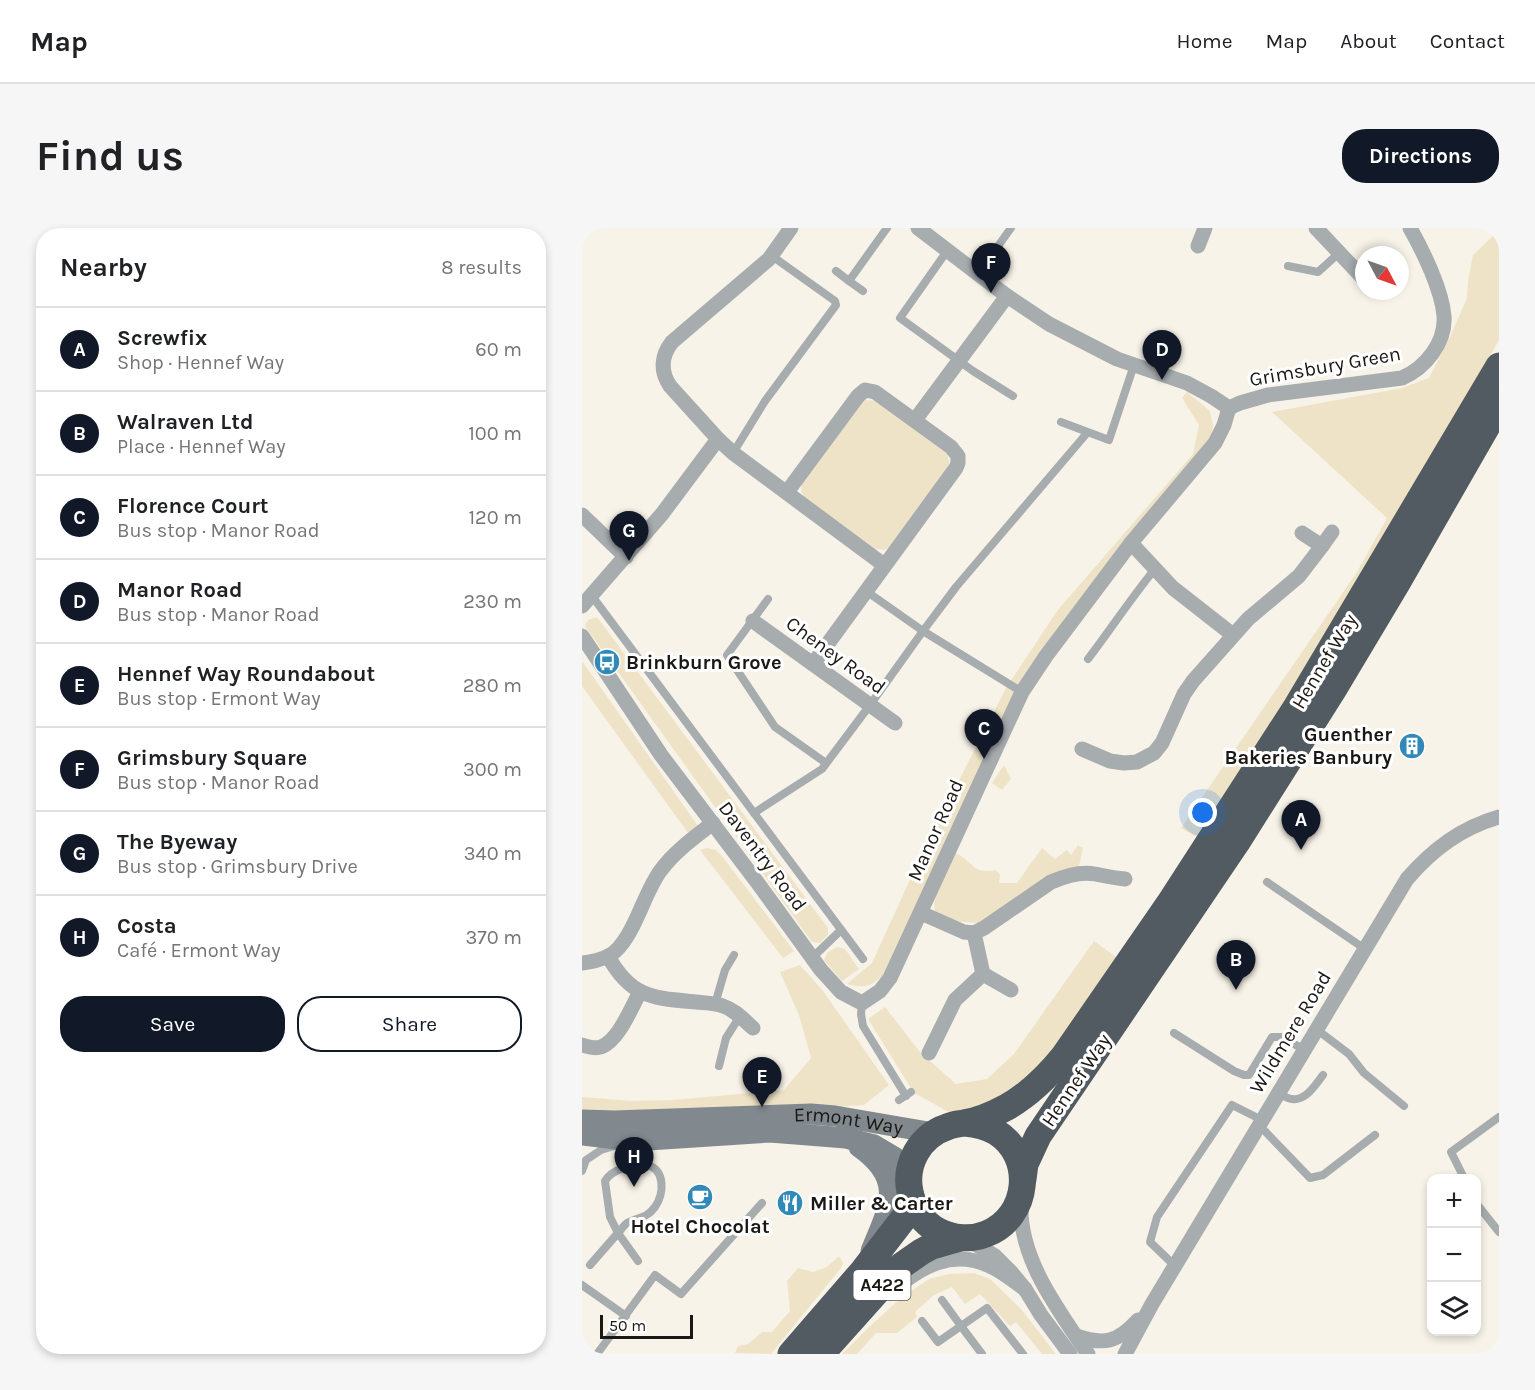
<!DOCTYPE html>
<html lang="en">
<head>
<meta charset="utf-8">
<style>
	:root { --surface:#fff; --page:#f6f6f6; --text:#202124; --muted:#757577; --line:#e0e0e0; --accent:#111827 }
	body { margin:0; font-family:Karla,sans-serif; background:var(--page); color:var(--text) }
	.controls { position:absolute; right:18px; bottom:18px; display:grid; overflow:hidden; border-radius:12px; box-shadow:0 3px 9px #0003 }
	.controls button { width:54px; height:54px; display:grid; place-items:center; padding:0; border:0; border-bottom:2px solid var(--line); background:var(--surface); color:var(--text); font:30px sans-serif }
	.compass { position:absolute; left:773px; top:18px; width:54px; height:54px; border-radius:50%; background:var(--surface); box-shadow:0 3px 9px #0003; rotate:131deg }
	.scale { position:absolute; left:18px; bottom:15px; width:93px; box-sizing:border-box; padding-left:6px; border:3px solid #1a1814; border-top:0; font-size:16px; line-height:21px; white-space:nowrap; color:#1a1814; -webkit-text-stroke:4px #fff; paint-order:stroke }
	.you { position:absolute; left:621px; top:585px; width:21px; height:21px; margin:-15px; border:4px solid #fff; border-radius:50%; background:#1a73e8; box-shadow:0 0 0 9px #1a73e833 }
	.badge { display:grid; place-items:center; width:39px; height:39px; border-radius:50%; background:var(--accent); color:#fff; font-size:20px; font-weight:700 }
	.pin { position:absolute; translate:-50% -50px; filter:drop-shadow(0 2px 3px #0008) }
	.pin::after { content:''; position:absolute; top:32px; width:21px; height:18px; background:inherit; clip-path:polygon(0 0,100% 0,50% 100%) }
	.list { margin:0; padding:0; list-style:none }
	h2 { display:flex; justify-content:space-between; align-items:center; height:78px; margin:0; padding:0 24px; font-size:26px }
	h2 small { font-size:20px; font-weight:400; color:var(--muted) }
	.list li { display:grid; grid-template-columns:39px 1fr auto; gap:18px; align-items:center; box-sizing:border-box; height:84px; padding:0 24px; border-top:2px solid var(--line) }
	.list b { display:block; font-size:22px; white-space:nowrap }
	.list p { margin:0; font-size:20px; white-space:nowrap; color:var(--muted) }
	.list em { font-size:20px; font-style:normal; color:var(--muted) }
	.actions { display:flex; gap:12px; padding:18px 24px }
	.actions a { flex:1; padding:14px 0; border:2px solid var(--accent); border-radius:24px; text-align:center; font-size:21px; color:var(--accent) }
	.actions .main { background:var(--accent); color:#fff }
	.icon { flex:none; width:33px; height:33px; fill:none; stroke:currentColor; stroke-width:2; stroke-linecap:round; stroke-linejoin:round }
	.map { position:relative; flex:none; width:917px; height:1126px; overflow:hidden; border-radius:24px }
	header { display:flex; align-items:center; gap:36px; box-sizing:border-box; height:84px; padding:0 30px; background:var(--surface); border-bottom:2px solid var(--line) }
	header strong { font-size:28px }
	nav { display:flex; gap:33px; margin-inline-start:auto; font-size:21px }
	.intro { display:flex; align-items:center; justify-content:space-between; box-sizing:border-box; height:144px; padding:0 36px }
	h1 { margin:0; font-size:42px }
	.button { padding:15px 27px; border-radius:24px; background:var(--accent); color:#fff; font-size:21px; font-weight:700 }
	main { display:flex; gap:36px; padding:0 36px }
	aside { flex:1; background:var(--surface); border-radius:24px; box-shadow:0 3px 9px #0003 }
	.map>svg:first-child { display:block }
	.green { fill:#eee3c6 }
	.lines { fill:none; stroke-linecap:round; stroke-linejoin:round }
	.lane { stroke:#a7acaf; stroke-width:8 }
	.street { stroke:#a7acaf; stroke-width:15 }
	.secondary { stroke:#82898e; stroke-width:21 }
	.highway { stroke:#515b61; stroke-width:27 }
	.labels { text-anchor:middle; stroke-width:6; stroke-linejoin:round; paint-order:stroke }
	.shield { fill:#fff; stroke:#5f5d5a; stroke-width:1.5 }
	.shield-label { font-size:18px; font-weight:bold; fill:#1a1814 }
	.street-label { font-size:20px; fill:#1a1814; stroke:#fff }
	.poi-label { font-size:20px; font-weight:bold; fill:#1a1814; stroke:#fff; text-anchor:start }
</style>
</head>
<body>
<header>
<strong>Map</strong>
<nav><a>Home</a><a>Map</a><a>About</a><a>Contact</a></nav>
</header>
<div class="intro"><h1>Find us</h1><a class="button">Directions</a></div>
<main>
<aside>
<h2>Nearby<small>8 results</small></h2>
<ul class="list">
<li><span class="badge">A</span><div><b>Screwfix</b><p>Shop · Hennef Way</p></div><em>60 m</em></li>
<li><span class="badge">B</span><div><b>Walraven Ltd</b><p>Place · Hennef Way</p></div><em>100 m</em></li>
<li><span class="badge">C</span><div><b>Florence Court</b><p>Bus stop · Manor Road</p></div><em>120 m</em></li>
<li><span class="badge">D</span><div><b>Manor Road</b><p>Bus stop · Manor Road</p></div><em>230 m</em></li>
<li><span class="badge">E</span><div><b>Hennef Way Roundabout</b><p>Bus stop · Ermont Way</p></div><em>280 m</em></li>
<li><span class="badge">F</span><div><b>Grimsbury Square</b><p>Bus stop · Manor Road</p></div><em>300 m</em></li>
<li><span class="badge">G</span><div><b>The Byeway</b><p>Bus stop · Grimsbury Drive</p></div><em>340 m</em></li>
<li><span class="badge">H</span><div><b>Costa</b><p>Café · Ermont Way</p></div><em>370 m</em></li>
</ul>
<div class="actions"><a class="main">Save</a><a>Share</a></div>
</aside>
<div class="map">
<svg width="917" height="1126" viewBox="0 0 917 1126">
	<rect width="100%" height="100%" fill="#f8f3e8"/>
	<g class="green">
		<path d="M917,2V112L781,355L621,613L599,600L775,344L805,290L690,184L820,160L847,150L868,109L885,70L886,53L891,27Z"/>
		<path d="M605,164L628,183L631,198L628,213L435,467L308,741C291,756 288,762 265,756L290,735L341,623L424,460L475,383L611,226L617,197L600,170Z"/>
		<path d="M284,172L294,173L365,224L368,237L310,318L302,322L293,321L222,270L220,265L219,256L280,173Z"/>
		<path d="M15,389L246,700V707L238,715L230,714L3,398L6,392Z"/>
		<path d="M0,433L116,598L106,605L0,458Z"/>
		<path d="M422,537L429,551L420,562L410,555Z"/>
		<path d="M496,617L501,620L497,638L452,658L396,695L371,693L354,689C347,668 365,643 373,625C392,633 390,647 414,642L418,647L417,655H435L460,620L473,631L485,622L489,627Z"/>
		<path d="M125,620L134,622L140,628L212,723L201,730L118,622Z"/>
		<path d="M512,713L541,734L441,860L406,878L369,885L332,865L286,791L303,779L338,824L374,856L405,851L432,826Z"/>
		<path d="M255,719L263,721L277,741L260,753L242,732L246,724Z"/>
		<path d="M218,737L241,763L307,857L282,877L254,879L0,886V869L50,873L91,872L202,862L229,830L217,787L198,744Z"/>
		<path d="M257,1028L261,1035L259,1040L189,1126L153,1125L156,1118L166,1116L180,1104H190L208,1083L205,1053L216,1040L231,1044L245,1039Z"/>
		<path d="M392,1045L408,1051L439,1081L474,1126H460L434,1094L428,1098L398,1066L383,1076L370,1059L352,1067L333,1084L335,1089L315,1105H294L275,1126H260L287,1099L319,1070L347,1051L367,1046Z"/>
	</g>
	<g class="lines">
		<g class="lane">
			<path d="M365,23L318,90L391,143L431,168"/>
			<path d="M706,38L736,44L757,25"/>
			<path d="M254,43L267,53"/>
			<path d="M396,46L429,0"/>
			<path d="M281,63L267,53L305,0"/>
			<path d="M479,194L527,212L552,137"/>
			<path d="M151,225L183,173L254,77L253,73L190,28"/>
			<path d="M284,363L341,403L440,464"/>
			<path d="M10,368L281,731"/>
			<path d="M186,371L145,427L193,499L244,535"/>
			<path d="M506,431C529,401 549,370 573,341"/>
			<path d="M172,585L240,541L288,477L341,403L374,359L505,205"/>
			<path d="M685,654L783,721"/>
			<path d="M230,730L259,702"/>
			<path d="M280,775L279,786L281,798L324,868"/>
			<path d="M133,776L143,742L152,727"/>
			<path d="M734,801L767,826L782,845L822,878"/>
			<path d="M592,805L652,843L662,847H667L690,809H701L722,822"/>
			<path d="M137,838L144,810L158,788"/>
			<path d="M696,865C700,867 706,871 710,871C724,873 734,856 741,847"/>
			<path d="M317,872L329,864"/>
			<path d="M677,897L728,950L741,947L793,907"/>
			<path d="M0,943L4,932L19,922L32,918"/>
			<path d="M882,950L869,924L917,889"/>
			<path d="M894,975L917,1004"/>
			<path d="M8,1037L36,1005L28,989L23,953C30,941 50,936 64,937C84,940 82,966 73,979C64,991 56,989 45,995C42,997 39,1002 36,1005L56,1033"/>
			<path d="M593,1038L568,1014L575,989L650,877L680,892"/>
			<path d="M0,1057L44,1088"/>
			<path d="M360,1072L379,1098L405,1080L441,1126"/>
			<path d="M340,1093L356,1114L379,1098L400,1126"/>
			<path d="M15,1126L73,1047L99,1066L180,975"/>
		</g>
		<g class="street">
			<path d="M336,0L425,68L467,96L535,131L605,155L629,168L647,180"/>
			<path d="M734,0L782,51"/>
			<path d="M616,18L623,0"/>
			<path d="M647,180L658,175L686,167L820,150C843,140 864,115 862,88C860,62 841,23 828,0"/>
			<path d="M333,192L425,68"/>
			<path d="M136,211L151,225L302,337"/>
			<path d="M205,264L276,168L283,162L293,164L369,219L376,228V235L374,240L231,436"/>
			<path d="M0,287L44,329"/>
			<path d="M549,315L591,360L651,407"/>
			<path d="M740,318L750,304"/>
			<path d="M0,378L80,286L136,211L88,158C78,143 79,128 90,114L187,31L209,0"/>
			<path d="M171,393L313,495"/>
			<path d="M0,408L79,527L175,654L239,742L259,764L280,775L298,763L308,750L440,464L464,428L549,315L633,215L642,197L647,180"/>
			<path d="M500,521L528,533L542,535L555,534L572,525L580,515L602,466L611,453L666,391L717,348L740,318L720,305"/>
			<path d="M339,685L382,704L392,705L402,700L469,654C483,648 498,643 513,646C523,648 532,650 543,651"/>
			<path d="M392,705L401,746L429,762"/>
			<path d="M26,728C49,770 71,770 114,774C123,775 133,775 141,778C153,782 162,792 171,800"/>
			<path d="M0,735C9,734 18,732 27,728C52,713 61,665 79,642C93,623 113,609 131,595"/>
			<path d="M0,817C6,819 13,821 19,819C37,812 49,780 58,764"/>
			<path d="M347,825L373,772L401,746"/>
			<path d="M439,977C437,1031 477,1083 506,1126"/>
			<path d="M385,1011L413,1028L429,1044L443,1061L459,1087L488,1126"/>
			<path d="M308,1065C339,1038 371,1019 412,1040C423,1046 433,1054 443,1061"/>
			<path d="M494,1108C522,1117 535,1115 556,1092"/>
			<path d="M543,1126L570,1076L825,651C851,621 879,600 917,589"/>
		</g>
		<g class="secondary">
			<path id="s1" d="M0,892L33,893L229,886L253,888L352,905"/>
			<path d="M0,907L51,913L188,904L264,910L292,917L314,930L326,948"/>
			<path d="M277,919C324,952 307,979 289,1023"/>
		</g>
		<g class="highway">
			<path d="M383,895C394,896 404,898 414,904C453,928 448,989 404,1006C389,1012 371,1011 356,1003C341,995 331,980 328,964C322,936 338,908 365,899C371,896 376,896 382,895C397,893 412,886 425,879C448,866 465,849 482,828L587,676L715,478L917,138"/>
			<path d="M441,951L443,936L456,908L655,614L751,462L815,355L917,177"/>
			<path d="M209,1126L281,1043L325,986L329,968"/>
			<path d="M239,1126L316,1040L339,1024L350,1018L378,1010"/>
		</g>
	</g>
	<defs>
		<symbol id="bus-disc" viewBox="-11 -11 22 22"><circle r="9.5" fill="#3089b7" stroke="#fff"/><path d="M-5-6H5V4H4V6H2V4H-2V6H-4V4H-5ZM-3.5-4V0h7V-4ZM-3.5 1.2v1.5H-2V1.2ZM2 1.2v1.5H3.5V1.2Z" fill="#fff"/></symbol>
		<symbol id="building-disc" viewBox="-11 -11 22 22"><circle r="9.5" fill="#3089b7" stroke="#fff"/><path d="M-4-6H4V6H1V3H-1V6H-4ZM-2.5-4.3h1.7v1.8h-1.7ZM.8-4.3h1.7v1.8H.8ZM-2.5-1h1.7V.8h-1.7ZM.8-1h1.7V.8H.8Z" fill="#fff"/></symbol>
		<symbol id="cafe-disc" viewBox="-11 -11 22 22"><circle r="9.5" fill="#3089b7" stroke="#fff"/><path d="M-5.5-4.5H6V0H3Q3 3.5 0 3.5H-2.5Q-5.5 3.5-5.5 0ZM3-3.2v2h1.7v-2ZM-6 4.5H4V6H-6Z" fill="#fff"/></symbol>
		<symbol id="restaurant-disc" viewBox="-11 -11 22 22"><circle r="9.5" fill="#3089b7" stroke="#fff"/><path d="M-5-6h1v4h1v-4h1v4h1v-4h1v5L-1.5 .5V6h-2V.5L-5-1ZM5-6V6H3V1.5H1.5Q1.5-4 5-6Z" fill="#fff"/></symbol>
	</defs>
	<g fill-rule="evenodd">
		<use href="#bus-disc" x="10" y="419" width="30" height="30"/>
		<use href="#building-disc" x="815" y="503" width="30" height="30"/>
		<use href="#cafe-disc" x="103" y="954" width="30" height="30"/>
		<use href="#restaurant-disc" x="193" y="960" width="30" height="30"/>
	</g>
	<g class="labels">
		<rect class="shield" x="271.5" y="1042" width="57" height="30" rx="4.5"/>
		<g class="shield-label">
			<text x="300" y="1063">A422</text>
		</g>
		<g class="street-label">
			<text transform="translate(743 138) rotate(-10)" y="7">Grimsbury Green</text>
			<text transform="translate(254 427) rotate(36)" y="7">Cheney Road</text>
			<text transform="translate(742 433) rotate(-59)" y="7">Hennef Way</text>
			<text transform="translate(353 602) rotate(-66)" y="7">Manor Road</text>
			<text transform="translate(181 628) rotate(53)" y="7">Daventry Road</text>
			<text transform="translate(708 804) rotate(-59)" y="7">Wildmere Road</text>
			<text transform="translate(494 852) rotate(-56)" y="7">Hennef Way</text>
			<text dy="7" stroke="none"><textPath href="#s1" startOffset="267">Ermont Way</textPath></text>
		</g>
		<g class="poi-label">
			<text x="44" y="441">Brinkburn Grove</text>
			<text x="810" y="513" text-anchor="end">Guenther<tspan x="810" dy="23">Bakeries Banbury</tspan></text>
			<text x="228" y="982">Miller &amp; Carter</text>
			<text x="118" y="1005" text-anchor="middle">Hotel Chocolat</text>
		</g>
	</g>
</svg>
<div class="controls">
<button>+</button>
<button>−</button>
<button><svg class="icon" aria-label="layers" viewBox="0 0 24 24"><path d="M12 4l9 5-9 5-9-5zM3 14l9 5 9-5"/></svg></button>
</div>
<svg class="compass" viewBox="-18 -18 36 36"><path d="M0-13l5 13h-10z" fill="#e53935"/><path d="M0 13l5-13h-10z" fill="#757577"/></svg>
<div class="scale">50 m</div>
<div class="you"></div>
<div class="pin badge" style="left:719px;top:622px">A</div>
<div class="pin badge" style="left:654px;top:762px">B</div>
<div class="pin badge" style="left:402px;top:531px">C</div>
<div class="pin badge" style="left:580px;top:152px">D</div>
<div class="pin badge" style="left:180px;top:879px">E</div>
<div class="pin badge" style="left:409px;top:65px">F</div>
<div class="pin badge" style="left:47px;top:333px">G</div>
<div class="pin badge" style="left:52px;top:959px">H</div>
</div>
</main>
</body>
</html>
